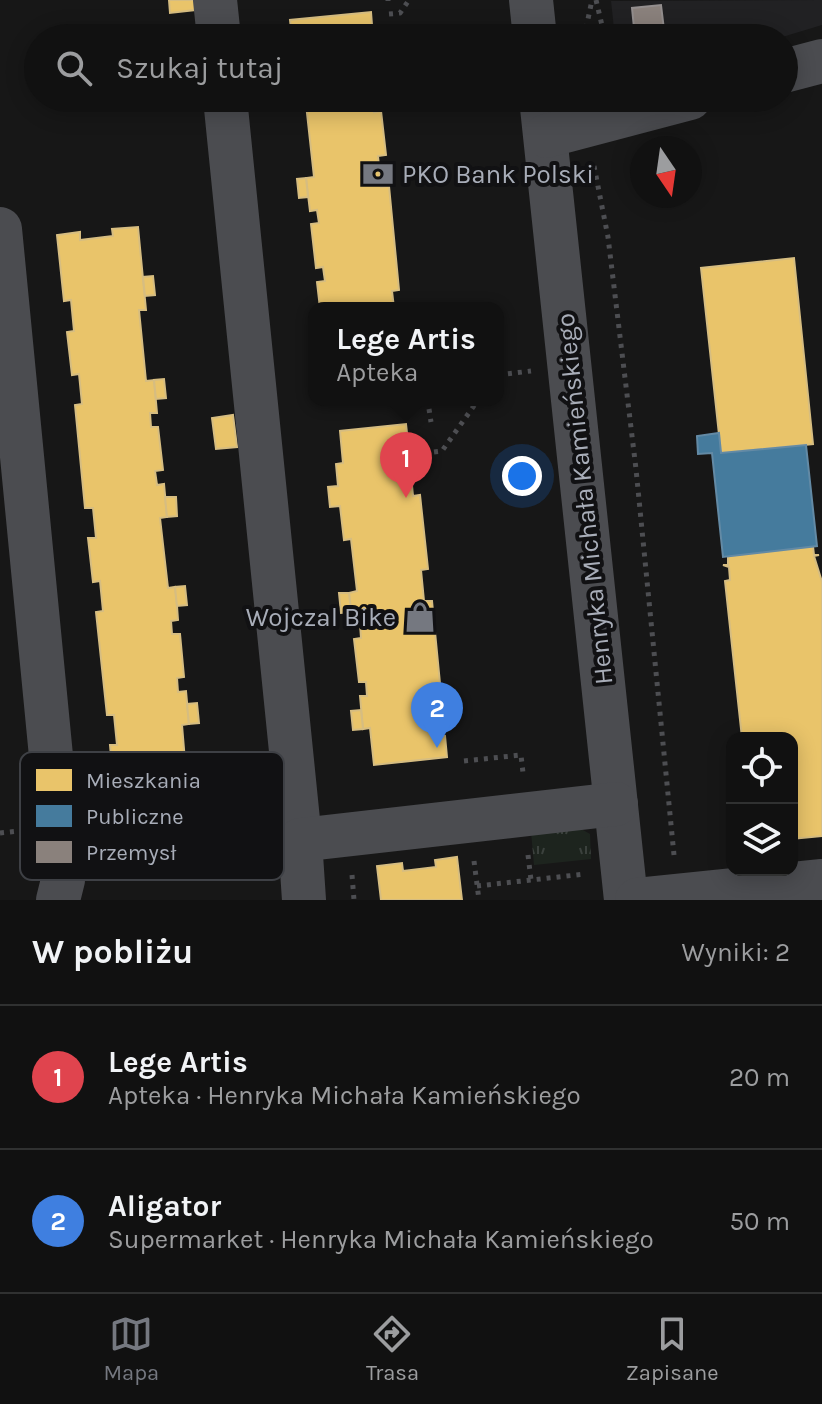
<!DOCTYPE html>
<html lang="pl">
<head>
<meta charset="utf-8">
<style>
	:root { --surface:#111; --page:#1e1f1f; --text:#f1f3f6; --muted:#9c9d9f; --line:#303131; --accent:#757880 }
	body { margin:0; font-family:Karla,sans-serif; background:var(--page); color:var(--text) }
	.controls { position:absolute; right:24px; bottom:24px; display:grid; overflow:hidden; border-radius:16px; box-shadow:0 4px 20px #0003 }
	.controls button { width:72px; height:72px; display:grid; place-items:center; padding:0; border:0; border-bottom:2px solid var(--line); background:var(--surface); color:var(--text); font:40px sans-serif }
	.compass { position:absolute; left:630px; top:136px; width:72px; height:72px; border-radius:50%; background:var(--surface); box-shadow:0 4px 20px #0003; rotate:167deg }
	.you { position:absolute; left:522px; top:476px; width:28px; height:28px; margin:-20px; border:6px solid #fff; border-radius:50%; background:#1a73e8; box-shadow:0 0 0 12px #1a73e833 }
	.badge { display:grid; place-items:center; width:52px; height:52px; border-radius:50%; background:var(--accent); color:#fff; font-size:26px; font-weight:700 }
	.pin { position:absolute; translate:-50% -66px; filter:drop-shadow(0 2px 4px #0008) }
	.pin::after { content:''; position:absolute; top:42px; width:28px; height:24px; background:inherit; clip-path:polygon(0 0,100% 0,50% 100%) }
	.popup { position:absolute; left:308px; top:302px; width:196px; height:104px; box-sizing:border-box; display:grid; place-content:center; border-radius:16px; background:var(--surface); filter:drop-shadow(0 2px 6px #0005); font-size:26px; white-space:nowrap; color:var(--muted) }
	.popup b { font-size:30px; color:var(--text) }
	.popup::after { content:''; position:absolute; left:50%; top:100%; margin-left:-16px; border:16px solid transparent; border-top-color:var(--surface) }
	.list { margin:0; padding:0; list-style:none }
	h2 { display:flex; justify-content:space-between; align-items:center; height:104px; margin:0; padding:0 32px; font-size:34px }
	h2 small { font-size:26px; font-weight:400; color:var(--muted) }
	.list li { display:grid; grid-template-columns:52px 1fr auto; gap:24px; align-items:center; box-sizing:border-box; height:144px; padding:0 32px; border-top:2px solid var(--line) }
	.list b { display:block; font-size:30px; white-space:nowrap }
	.list p { margin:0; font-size:26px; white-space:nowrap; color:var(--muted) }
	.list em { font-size:26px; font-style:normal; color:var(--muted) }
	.icon { flex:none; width:44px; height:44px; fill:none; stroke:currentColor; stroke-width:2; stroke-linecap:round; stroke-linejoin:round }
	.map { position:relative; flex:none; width:822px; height:900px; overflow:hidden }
	.search { position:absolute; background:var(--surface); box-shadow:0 4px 20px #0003; left:24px; right:24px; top:24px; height:88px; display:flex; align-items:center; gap:20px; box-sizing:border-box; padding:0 28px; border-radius:44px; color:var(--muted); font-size:30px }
	.sheet { height:392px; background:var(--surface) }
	nav { display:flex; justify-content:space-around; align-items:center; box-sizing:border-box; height:112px; border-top:2px solid var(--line); background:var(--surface); font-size:22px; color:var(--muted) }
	nav a { display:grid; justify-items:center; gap:4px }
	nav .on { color:var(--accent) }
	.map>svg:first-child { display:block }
	.built { fill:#212123 }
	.grass { fill:url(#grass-tufts) }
	.homes { fill:#e9c46a; stroke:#d6bd81; stroke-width:2 }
	.public { fill:#457b9d; stroke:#638aa5; stroke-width:2 }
	.industry { fill:#8a817c; stroke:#938e8e; stroke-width:2 }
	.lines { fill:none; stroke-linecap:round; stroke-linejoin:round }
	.path { stroke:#4d4e52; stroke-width:5; stroke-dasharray:4 6; stroke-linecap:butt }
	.minor { stroke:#4b4c50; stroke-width:44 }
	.labels { text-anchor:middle; stroke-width:8; stroke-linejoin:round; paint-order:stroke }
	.poi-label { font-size:26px; fill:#a8adb8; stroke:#111113; text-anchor:start }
	.street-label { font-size:26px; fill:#a8adb8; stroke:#111113 }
	.key { fill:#111113; stroke:#3e4045; stroke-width:2 }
	.key-label { font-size:22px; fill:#a8adb8 }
</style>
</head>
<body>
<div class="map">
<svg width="822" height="900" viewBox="0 0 822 900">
	<defs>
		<pattern id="grass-tufts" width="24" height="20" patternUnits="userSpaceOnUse" patternTransform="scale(2)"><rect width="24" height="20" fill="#1d241e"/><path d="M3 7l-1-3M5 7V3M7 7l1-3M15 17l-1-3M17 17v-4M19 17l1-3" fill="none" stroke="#3b413d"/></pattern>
	</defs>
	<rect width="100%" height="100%" fill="#171717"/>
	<path class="built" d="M822,0V25L779,38H615L611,1Z"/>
	<path class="grass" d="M581,829L590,834L591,859L534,865L531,831Z"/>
	<g class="homes">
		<path d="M169,0H194L195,10L170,13Z"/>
		<path d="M371,12L373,38H292L290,20Z"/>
		<path d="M298,98H372L374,112L381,111L386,155L378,156L381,187L389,186L399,290L392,291L394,308H320L317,282L325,281L323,267L316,268L311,224L319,223L317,210L310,211L306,178L314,177L306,104H299Z"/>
		<path d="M306,178L308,197L299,198L297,179Z"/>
		<path d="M138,227L146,310H139L146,381L154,380L157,413H150L151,427H158L163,470L155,471L157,485L164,484L167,517L160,518L168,588L175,587L177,606L178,620L171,621L172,634H180L184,677L177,678L178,692L186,691L189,724L182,725L185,761L112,768L110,745H117L114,715H107L96,612L103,611L100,581L93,582L88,538H96L93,508H85L75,405L82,404L79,374L72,375L67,332L74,331L71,300L64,301L57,235L80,232V240L113,236L112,229Z"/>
		<path d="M794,258L813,444L721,453L701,268Z"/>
		<path d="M153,276L155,295L145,296L143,277Z"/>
		<path d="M164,379L166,398L156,399L154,380Z"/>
		<path d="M233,415L237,447L216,449L212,418Z"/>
		<path d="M406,424L408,442H415L417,463L410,464L413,496L420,495L428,569L421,570L424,601H432L442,704L435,705L438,737L445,736L447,757L374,765L370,728L363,729L360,696H367L366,682H359L354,639L361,638L360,624L353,625L349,593L357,591L351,539L344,540L340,506L330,507L328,487L338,486L336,464L343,463L340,431Z"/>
		<path d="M165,497H176L177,516L167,517Z"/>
		<path d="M813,546L814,555H819L814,556L822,582V836L792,839V738H742L725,581L730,580L729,567L723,565H728V556Z"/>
		<path d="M185,586L187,605L177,606L175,587Z"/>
		<path d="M339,593H349L351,612L341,613Z"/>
		<path d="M197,703L199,723L189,724L187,704Z"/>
		<path d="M361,710L363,729L353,730L351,711Z"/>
		<path d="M457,857L462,900H381L377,866L402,863L403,871L436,867L435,860Z"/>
	</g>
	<path class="public" d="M719,433L721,453L806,445L817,546L723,557L712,453L698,454L697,436Z"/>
	<path class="industry" d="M661,5L665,38H635L632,8Z"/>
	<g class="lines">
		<g class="path">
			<path d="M388,0V1"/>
			<path d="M596,0L605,38"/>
			<path d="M389,14L400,13L409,0"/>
			<path d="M584,38L592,0"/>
			<path d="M594,166L608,237L636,469L674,855"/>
			<path d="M498,375L531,371"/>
			<path d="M429,409L431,422"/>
			<path d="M434,452L442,451L478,400"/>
			<path d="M464,761L521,755L523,773"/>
			<path d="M97,825L258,808"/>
			<path d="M0,833L19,831"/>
			<path d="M528,855L531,880"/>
			<path d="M474,861L479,900"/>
			<path d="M352,875L354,900"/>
			<path d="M477,886L585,874"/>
		</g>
		<g class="minor">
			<path d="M215,0L219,38"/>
			<path d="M531,0L535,38"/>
			<path d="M784,71L822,61"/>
			<path d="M225,98L300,840"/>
			<path d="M541,98L626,900"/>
			<path d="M546,136L690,98"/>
			<path d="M0,229L63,880L58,900"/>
			<path d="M304,900L300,840L616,804"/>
			<path d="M637,900L822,881"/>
		</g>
	</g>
	<defs>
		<symbol id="bank-bare" viewBox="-9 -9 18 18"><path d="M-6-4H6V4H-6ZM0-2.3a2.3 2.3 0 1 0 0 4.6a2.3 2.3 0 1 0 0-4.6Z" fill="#757880" stroke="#111113" stroke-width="2.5" paint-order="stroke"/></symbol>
		<symbol id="shop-bare" viewBox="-9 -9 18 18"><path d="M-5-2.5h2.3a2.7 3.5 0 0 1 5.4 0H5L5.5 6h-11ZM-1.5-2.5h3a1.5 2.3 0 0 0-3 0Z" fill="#757880" stroke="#111113" stroke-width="2.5" paint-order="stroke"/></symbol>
	</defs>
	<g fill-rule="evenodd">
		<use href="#bank-bare" x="356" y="152" width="44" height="44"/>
		<use href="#shop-bare" x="398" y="595" width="44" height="44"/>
	</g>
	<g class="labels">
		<g class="poi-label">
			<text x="402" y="183">PKO Bank Polski</text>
			<text x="396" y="626" text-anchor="end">Wojczal Bike</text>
		</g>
		<g class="street-label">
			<text transform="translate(584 499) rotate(-96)" y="9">Henryka Michała Kamieńskiego</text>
		</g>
	</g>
	<rect x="20" y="752" width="264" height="128" rx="12" class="key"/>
	<rect x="36" y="769" width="36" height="22" fill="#e9c46a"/>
	<rect x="36" y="805" width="36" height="22" fill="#457b9d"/>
	<rect x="36" y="841" width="36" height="22" fill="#8a817c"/>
	<g class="key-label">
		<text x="86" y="788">Mieszkania</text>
		<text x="86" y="824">Publiczne</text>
		<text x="86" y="860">Przemysł</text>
	</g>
</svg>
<div class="controls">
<button><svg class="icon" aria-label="locate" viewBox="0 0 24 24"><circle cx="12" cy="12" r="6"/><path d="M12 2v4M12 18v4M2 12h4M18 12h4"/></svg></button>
<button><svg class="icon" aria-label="layers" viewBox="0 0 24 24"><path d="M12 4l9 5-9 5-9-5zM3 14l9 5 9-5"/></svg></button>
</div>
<svg class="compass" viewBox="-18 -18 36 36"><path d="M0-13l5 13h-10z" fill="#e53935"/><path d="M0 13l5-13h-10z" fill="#9c9d9f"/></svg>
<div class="you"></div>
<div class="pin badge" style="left:406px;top:498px;background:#e0444e">1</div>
<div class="popup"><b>Lege Artis</b>Apteka</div>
<div class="pin badge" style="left:437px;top:748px;background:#3f7fe0">2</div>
<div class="search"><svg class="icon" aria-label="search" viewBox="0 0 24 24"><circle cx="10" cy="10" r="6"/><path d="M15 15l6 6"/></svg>Szukaj tutaj</div>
</div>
<section class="sheet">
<h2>W pobliżu<small>Wyniki: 2</small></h2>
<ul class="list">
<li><span class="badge" style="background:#e0444e">1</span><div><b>Lege Artis</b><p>Apteka · Henryka Michała Kamieńskiego</p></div><em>20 m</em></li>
<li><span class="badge" style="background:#3f7fe0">2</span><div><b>Aligator</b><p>Supermarket · Henryka Michała Kamieńskiego</p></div><em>50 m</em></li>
</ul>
</section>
<nav>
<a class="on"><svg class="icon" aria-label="map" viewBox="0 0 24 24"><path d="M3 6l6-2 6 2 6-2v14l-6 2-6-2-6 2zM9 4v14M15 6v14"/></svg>Mapa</a>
<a><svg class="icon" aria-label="directions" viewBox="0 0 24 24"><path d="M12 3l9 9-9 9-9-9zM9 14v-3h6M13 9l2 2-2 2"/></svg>Trasa</a>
<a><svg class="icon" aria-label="saved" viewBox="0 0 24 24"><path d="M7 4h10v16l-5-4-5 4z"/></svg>Zapisane</a>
</nav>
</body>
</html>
